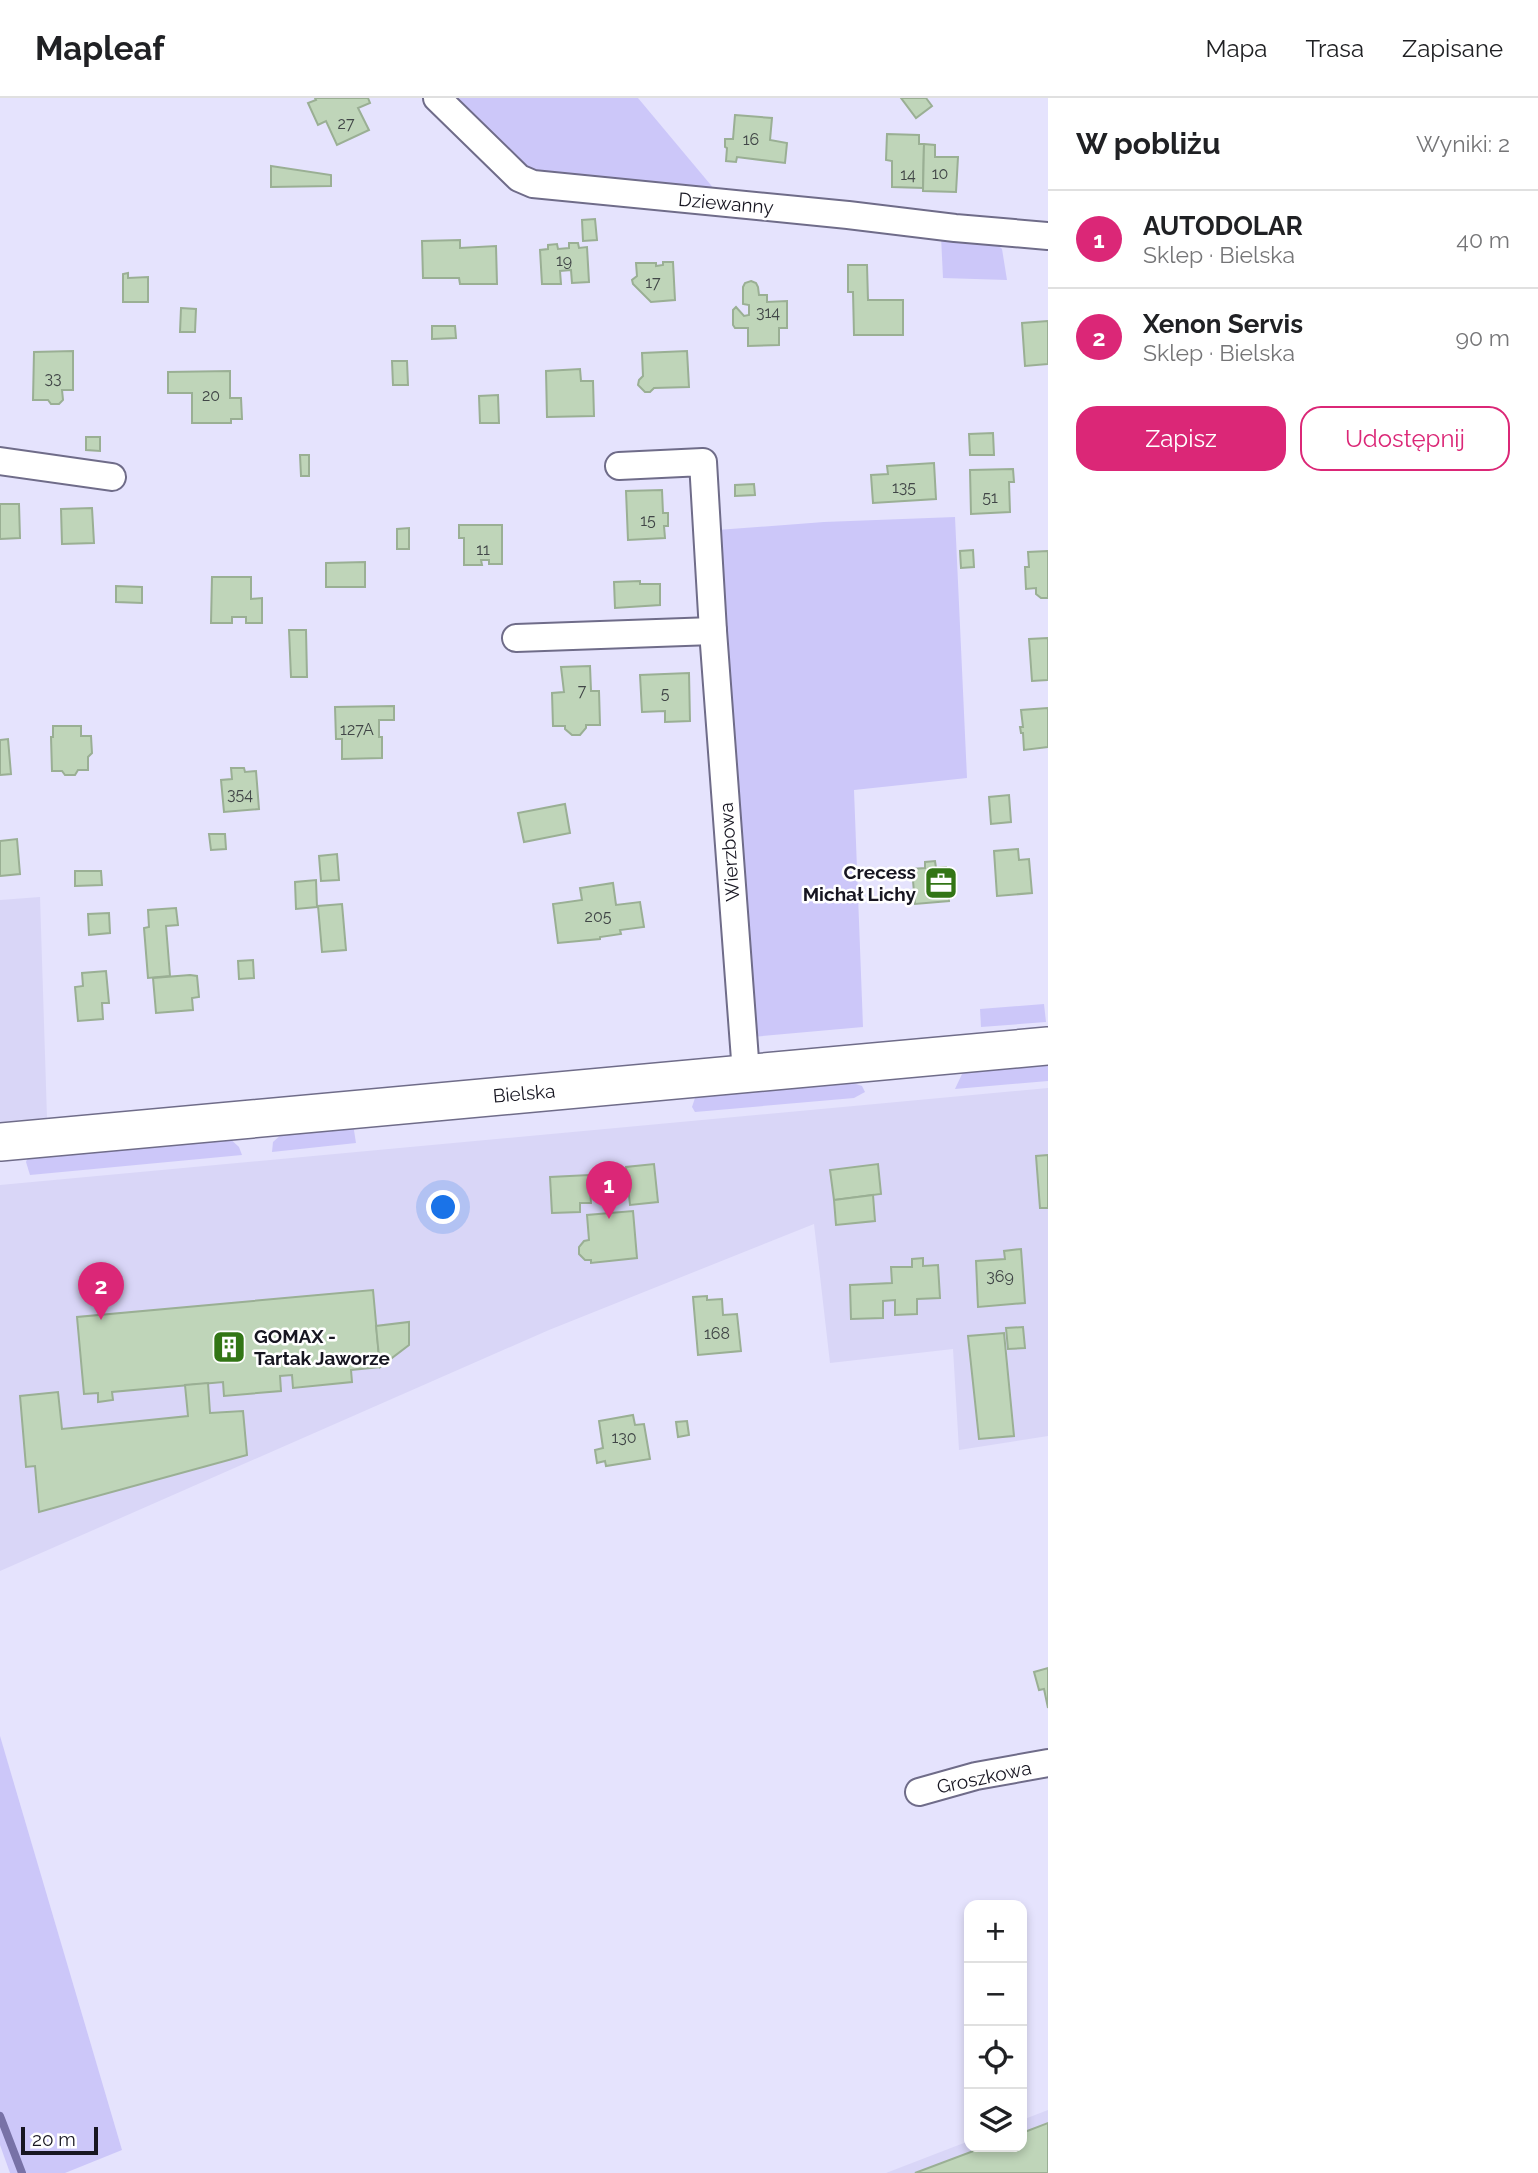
<!DOCTYPE html>
<html lang="pl">
<head>
<meta charset="utf-8">
<style>
	:root { --surface:#fff; --page:#f2f2f2; --text:#202124; --muted:#757577; --line:#e0e0e0; --accent:#db2777 }
	body { margin:0; font-family:Raleway,sans-serif; background:var(--page); color:var(--text) }
	.controls { position:absolute; right:21px; bottom:21px; display:grid; overflow:hidden; border-radius:14px; box-shadow:0 4px 10px #0003 }
	.controls button { width:63px; height:63px; display:grid; place-items:center; padding:0; border:0; border-bottom:2px solid var(--line); background:var(--surface); color:var(--text); font:35px sans-serif }
	.scale { position:absolute; left:21px; bottom:18px; width:77px; box-sizing:border-box; padding-left:7px; border:4px solid #171621; border-top:0; font-size:19px; line-height:24px; white-space:nowrap; color:#171621; -webkit-text-stroke:5px #fff; paint-order:stroke }
	.you { position:absolute; left:444px; top:1110px; width:24px; height:24px; margin:-18px; border:5px solid #fff; border-radius:50%; background:#1a73e8; box-shadow:0 0 0 10px #1a73e833 }
	.badge { display:grid; place-items:center; width:46px; height:46px; border-radius:50%; background:var(--accent); color:#fff; font-size:23px; font-weight:700 }
	.pin { position:absolute; translate:-50% -58px; filter:drop-shadow(0 2px 4px #0008) }
	.pin::after { content:''; position:absolute; top:37px; width:24px; height:21px; background:inherit; clip-path:polygon(0 0,100% 0,50% 100%) }
	.list { margin:0; padding:0; list-style:none }
	h2 { display:flex; justify-content:space-between; align-items:center; height:91px; margin:0; padding:0 28px; font-size:30px }
	h2 small { font-size:23px; font-weight:400; color:var(--muted) }
	.list li { display:grid; grid-template-columns:46px 1fr auto; gap:21px; align-items:center; box-sizing:border-box; height:98px; padding:0 28px; border-top:2px solid var(--line) }
	.list b { display:block; font-size:26px; white-space:nowrap }
	.list p { margin:0; font-size:23px; white-space:nowrap; color:var(--muted) }
	.list em { font-size:23px; font-style:normal; color:var(--muted) }
	.actions { display:flex; gap:14px; padding:21px 28px }
	.actions a { flex:1; padding:16px 0; border:2px solid var(--accent); border-radius:21px; text-align:center; font-size:24px; color:var(--accent) }
	.actions .main { background:var(--accent); color:#fff }
	.icon { flex:none; width:38px; height:38px; fill:none; stroke:currentColor; stroke-width:2; stroke-linecap:round; stroke-linejoin:round }
	.map { position:relative; flex:none; width:1048px; height:2075px; overflow:hidden }
	header { display:flex; align-items:center; gap:42px; box-sizing:border-box; height:98px; padding:0 35px; background:var(--surface); border-bottom:2px solid var(--line) }
	header strong { font-size:33px }
	nav { display:flex; gap:38px; margin-inline-start:auto; font-size:24px }
	main { display:flex }
	aside { flex:1; background:var(--surface) }
	.map>svg:first-child { display:block }
	.built { fill:#d9d6f7 }
	.green { fill:#ccc7f9 }
	.lines { fill:none; stroke-linecap:round; stroke-linejoin:round }
	.stream { stroke:#7872a7; stroke-width:8 }
	.building { fill:#bfd5b9; stroke:#9aaf94; stroke-width:2 }
	.street-casing { stroke:#6f6c89; stroke-width:30 }
	.secondary-casing { stroke:#6f6c89; stroke-width:40 }
	.street { stroke:#fff; stroke-width:26 }
	.secondary { stroke:#fff; stroke-width:37 }
	.labels { text-anchor:middle; stroke-width:5; stroke-linejoin:round; paint-order:stroke }
	.number-label { font-size:16px; fill:#414647 }
	.street-label { font-size:19px; fill:#171621; stroke:#fff }
	.poi-label { font-size:19px; font-weight:bold; fill:#171621; stroke:#fff; text-anchor:end }
</style>
</head>
<body>
<header>
<strong>Mapleaf</strong>
<nav><a>Mapa</a><a>Trasa</a><a>Zapisane</a></nav>
</header>
<main>
<div class="map">
<svg width="1048" height="2075" viewBox="0 0 1048 2075">
	<rect width="100%" height="100%" fill="#e5e3fd"/>
	<g class="built">
		<path d="M40,799L47,1020L0,1024V802Z"/>
		<path d="M1048,990V1338L959,1352L953,1251L830,1265L814,1126L549,1232L0,1473V1087Z"/>
		<path d="M1048,2012V2075H886L969,2043V2049H1022V2022Z"/>
	</g>
	<g class="green">
		<path d="M450,0H638L715,92L552,78L530,71L516,62Z"/>
		<path d="M941,138L995,144L1002,151L1007,182L943,180Z"/>
		<path d="M955,419L967,680L854,692L863,929L752,939L726,526L717,432L824,424Z"/>
		<path d="M1044,906L1046,924L981,929L980,911Z"/>
		<path d="M1048,963V983L955,991L962,976L970,971Z"/>
		<path d="M850,984L862,988L865,994L854,1000L695,1014L692,1009L696,997Z"/>
		<path d="M353,1026L356,1045L272,1054L273,1044L282,1036Z"/>
		<path d="M228,1039L239,1049L242,1057L30,1077L26,1064L28,1059Z"/>
		<path d="M0,1638L122,2052L65,2075H10L0,2047Z"/>
	</g>
	<g class="lines">
		<path class="stream" d="M0,2018L22,2075"/>
	</g>
	<g class="building">
		<path d="M315,0H368L370,5L358,10L369,32L337,47L326,23L318,27L308,5L316,2Z"/>
		<path d="M901,0H926L932,8L916,20Z"/>
		<path d="M735,17L772,20L770,42L787,45L785,65L737,59L736,64L726,63L727,50L725,49V41H733Z"/>
		<path d="M887,36L919,37V46H924L923,90L892,89V63L886,62Z"/>
		<path d="M924,46L935,47V59H958L956,94L923,93Z"/>
		<path d="M271,68L331,77V88L271,89Z"/>
		<path d="M595,121L597,142L583,143L582,122Z"/>
		<path d="M460,142V150L496,148L497,186H460L459,180H423L422,143Z"/>
		<path d="M569,145H578L579,150L587,149L589,184L572,185L571,172L560,173L561,186H542L540,152L548,151V147L557,146L558,151L569,150Z"/>
		<path d="M663,164H673L675,202L651,204L633,186L632,182L637,178L636,165H656V168L663,167Z"/>
		<path d="M848,167H867L868,202H903V237H854L853,194H848Z"/>
		<path d="M128,175V180L148,179V204H123V176Z"/>
		<path d="M751,183L756,185L758,189L759,197H767V204L787,203V230H779V247L748,248V230H735L733,227V212L736,209L744,218L749,217V207L743,206V189L745,185Z"/>
		<path d="M181,210L196,211L195,234H180Z"/>
		<path d="M1048,223V266L1025,268L1022,225Z"/>
		<path d="M432,228H455L456,240L432,241Z"/>
		<path d="M73,253V292H62L63,302L59,306H51L48,302H33L34,254Z"/>
		<path d="M687,253L689,289L654,290L650,294H645L638,287L639,282L643,278L642,255Z"/>
		<path d="M392,263H407L408,287H393Z"/>
		<path d="M580,271L581,283H593L594,318L547,319L546,273Z"/>
		<path d="M230,273V300H241L242,321H231V325H192V295H168V274Z"/>
		<path d="M498,297L499,325H480L479,298Z"/>
		<path d="M993,335L994,357H970L969,336Z"/>
		<path d="M86,339H100V353L86,352Z"/>
		<path d="M300,357H309V378H301Z"/>
		<path d="M934,365L936,401L873,405L871,377L888,376L887,368Z"/>
		<path d="M1013,371L1014,384H1009L1010,414L971,416L970,372Z"/>
		<path d="M754,386L755,397L735,398V387Z"/>
		<path d="M662,392L663,415H668V428H664L665,440L628,442L626,393Z"/>
		<path d="M0,406H19L20,440L0,441Z"/>
		<path d="M92,410L94,445L62,446L61,411Z"/>
		<path d="M459,427H502V466H489V462H481L482,467H464V440H459Z"/>
		<path d="M409,430V451H397V431Z"/>
		<path d="M973,452L974,469L961,470L960,453Z"/>
		<path d="M1048,453V500H1041L1036,496V490L1026,491L1025,469H1029L1028,454Z"/>
		<path d="M365,464V489H326V465Z"/>
		<path d="M212,479H251V501L262,500V525H246V519H232V525H211Z"/>
		<path d="M640,483V486H660V507L615,510L614,484Z"/>
		<path d="M116,488L142,489V505L116,504Z"/>
		<path d="M289,532H306L307,579H291Z"/>
		<path d="M1048,540V582L1032,583L1029,541Z"/>
		<path d="M590,568L591,593H599L600,627H586V630L580,637H572L565,631V628H553L552,595L564,594L561,569Z"/>
		<path d="M689,575L690,623L665,624V613L642,614L640,577Z"/>
		<path d="M394,608V622H379V639H382V660L342,661V641H336L335,609Z"/>
		<path d="M1048,610V649L1024,652L1023,635H1021L1020,629H1023L1021,612Z"/>
		<path d="M53,628H81V638H91L92,655L88,659V672H78L75,677H65L62,673H52L51,639H53Z"/>
		<path d="M8,641L11,676L0,677V642Z"/>
		<path d="M231,670H244L245,674L256,673L259,711L224,714L221,682L232,681Z"/>
		<path d="M1009,697L1011,724L991,726L989,699Z"/>
		<path d="M565,706L570,735L524,744L518,715Z"/>
		<path d="M209,736H225L226,751L211,752Z"/>
		<path d="M17,741L20,776L0,778V743Z"/>
		<path d="M1018,751L1019,762L1029,761L1032,795L997,798L994,753Z"/>
		<path d="M337,756L339,782L321,783L319,758Z"/>
		<path d="M935,763L936,770L946,769L949,803L915,806L912,771L925,770V764Z"/>
		<path d="M75,773H101L102,787L75,788Z"/>
		<path d="M316,782L317,809L296,811L295,784Z"/>
		<path d="M613,785L616,807L640,804L644,829L620,832L621,836L600,839V841L558,845L553,806L582,802L580,790Z"/>
		<path d="M342,806L346,852L322,854L318,808Z"/>
		<path d="M176,810L178,827L166,828L170,878L148,880L144,830L149,829L148,812Z"/>
		<path d="M109,815L110,835L89,837L88,816Z"/>
		<path d="M253,862L254,880L239,881L238,863Z"/>
		<path d="M106,873L109,905H102L103,921L78,923L75,889L83,888L82,875Z"/>
		<path d="M190,877L197,878L199,899L192,900L193,912L156,915L153,880Z"/>
		<path d="M1048,1057V1110H1040L1036,1058Z"/>
		<path d="M654,1066L658,1104L630,1107L626,1069Z"/>
		<path d="M878,1066L881,1096L834,1102L830,1072Z"/>
		<path d="M589,1077L591,1105H580V1114L552,1115L550,1079Z"/>
		<path d="M873,1097L875,1123L836,1127L834,1102Z"/>
		<path d="M633,1113L637,1160L591,1165V1162H585L579,1156V1149L584,1143L589,1142L587,1117Z"/>
		<path d="M1021,1151L1025,1205L978,1209L976,1163L1005,1161L1004,1153Z"/>
		<path d="M923,1160V1168L938,1167L940,1200L917,1201V1216L895,1217V1202L883,1203V1220L851,1221L850,1187L892,1185L891,1169H912V1161Z"/>
		<path d="M373,1192L380,1269L351,1272L352,1284L293,1290L292,1277L280,1278L281,1293L224,1298L223,1284L112,1294L113,1302L98,1304V1295L84,1296L77,1219Z"/>
		<path d="M707,1198V1202L722,1201L723,1217L737,1216L741,1253L698,1257L693,1199Z"/>
		<path d="M409,1224V1247L380,1269L376,1228Z"/>
		<path d="M1023,1229L1025,1250L1008,1251L1006,1230Z"/>
		<path d="M1004,1235L1014,1338L979,1341L968,1238Z"/>
		<path d="M208,1285L210,1315L243,1313L247,1357L39,1414L35,1368L26,1369L20,1298L58,1294L62,1331L188,1318L185,1287Z"/>
		<path d="M633,1317L635,1327L644,1326L650,1361L606,1368L605,1363L597,1365L595,1352L603,1350L599,1323Z"/>
		<path d="M687,1323L689,1337L678,1339L676,1324Z"/>
		<path d="M1048,1570V1610L1044,1591L1039,1592L1034,1574Z"/>
		<path d="M1048,2025V2075H915L984,2049H1022V2035Z"/>
	</g>
	<g class="lines">
		<defs>
			<g id="street">
				<path d="M437,0L519,80L533,86L848,117L955,130L1048,138"/>
				<path d="M0,363L112,379"/>
				<path d="M619,368L703,364L713,533L746,975"/>
				<path d="M516,540L713,533"/>
				<path d="M919,1694L976,1678L1048,1665"/>
			</g>
			<path id="secondary" d="M0,1044L1048,948"/>
		</defs>
		<use href="#street" class="street-casing"/>
		<use href="#secondary" class="secondary-casing"/>
		<use href="#street" class="street"/>
		<use href="#secondary" class="secondary"/>
	</g>
	<defs>
		<symbol id="office-square" viewBox="-11 -11 22 22"><rect x="-9" y="-9" width="18" height="18" rx="4" fill="#327515" stroke="#fff"/><path d="M-6-3h4V-5.5h4V-3h4V5H-6ZM-1-4.5V-3h2v-1.5ZM-6 0V1H6V0Z" fill="#fff"/></symbol>
		<symbol id="building-square" viewBox="-11 -11 22 22"><rect x="-9" y="-9" width="18" height="18" rx="4" fill="#327515" stroke="#fff"/><path d="M-4-6H4V6H1V3H-1V6H-4ZM-2.5-4.3h1.7v1.8h-1.7ZM.8-4.3h1.7v1.8H.8ZM-2.5-1h1.7V.8h-1.7ZM.8-1h1.7V.8H.8Z" fill="#fff"/></symbol>
	</defs>
	<g fill-rule="evenodd">
		<use href="#office-square" x="922" y="766" width="38" height="38"/>
		<use href="#building-square" x="210" y="1230" width="38" height="38"/>
	</g>
	<g class="labels">
		<g class="number-label">
			<text x="346" y="31">27</text>
			<text x="751" y="47">16</text>
			<text x="940" y="81">10</text>
			<text x="908" y="82">14</text>
			<text x="564" y="168">19</text>
			<text x="653" y="190">17</text>
			<text x="768" y="220">314</text>
			<text x="53" y="286">33</text>
			<text x="211" y="303">20</text>
			<text x="904" y="395">135</text>
			<text x="990" y="405">51</text>
			<text x="648" y="428">15</text>
			<text x="483" y="457">11</text>
			<text x="582" y="598">7</text>
			<text x="665" y="601">5</text>
			<text x="357" y="637">127A</text>
			<text x="240" y="702">354</text>
			<text x="598" y="824">205</text>
			<text x="1000" y="1184">369</text>
			<text x="717" y="1241">168</text>
			<text x="624" y="1345">130</text>
		</g>
		<g class="street-label">
			<text transform="translate(726 105) rotate(5)" y="7">Dziewanny</text>
			<text transform="translate(729 754) rotate(-94)" y="7">Wierzbowa</text>
			<text transform="translate(524 995) rotate(-5)" y="7">Bielska</text>
			<text transform="translate(984 1679) rotate(-12)" y="7">Groszkowa</text>
		</g>
		<g class="poi-label">
			<text x="916" y="781">Crecess<tspan x="916" dy="22">Michał Lichy</tspan></text>
			<text x="254" y="1245" text-anchor="start">GOMAX -<tspan x="254" dy="22">Tartak Jaworze</tspan></text>
		</g>
	</g>
</svg>
<div class="controls">
<button>+</button>
<button>−</button>
<button><svg class="icon" aria-label="locate" viewBox="0 0 24 24"><circle cx="12" cy="12" r="6"/><path d="M12 2v4M12 18v4M2 12h4M18 12h4"/></svg></button>
<button><svg class="icon" aria-label="layers" viewBox="0 0 24 24"><path d="M12 4l9 5-9 5-9-5zM3 14l9 5 9-5"/></svg></button>
</div>
<div class="scale">20 m</div>
<div class="you"></div>
<div class="pin badge" style="left:609px;top:1121px">1</div>
<div class="pin badge" style="left:101px;top:1222px">2</div>
</div>
<aside>
<h2>W pobliżu<small>Wyniki: 2</small></h2>
<ul class="list">
<li><span class="badge">1</span><div><b>AUTODOLAR</b><p>Sklep · Bielska</p></div><em>40 m</em></li>
<li><span class="badge">2</span><div><b>Xenon Servis</b><p>Sklep · Bielska</p></div><em>90 m</em></li>
</ul>
<div class="actions"><a class="main">Zapisz</a><a>Udostępnij</a></div>
</aside>
</main>
</body>
</html>
